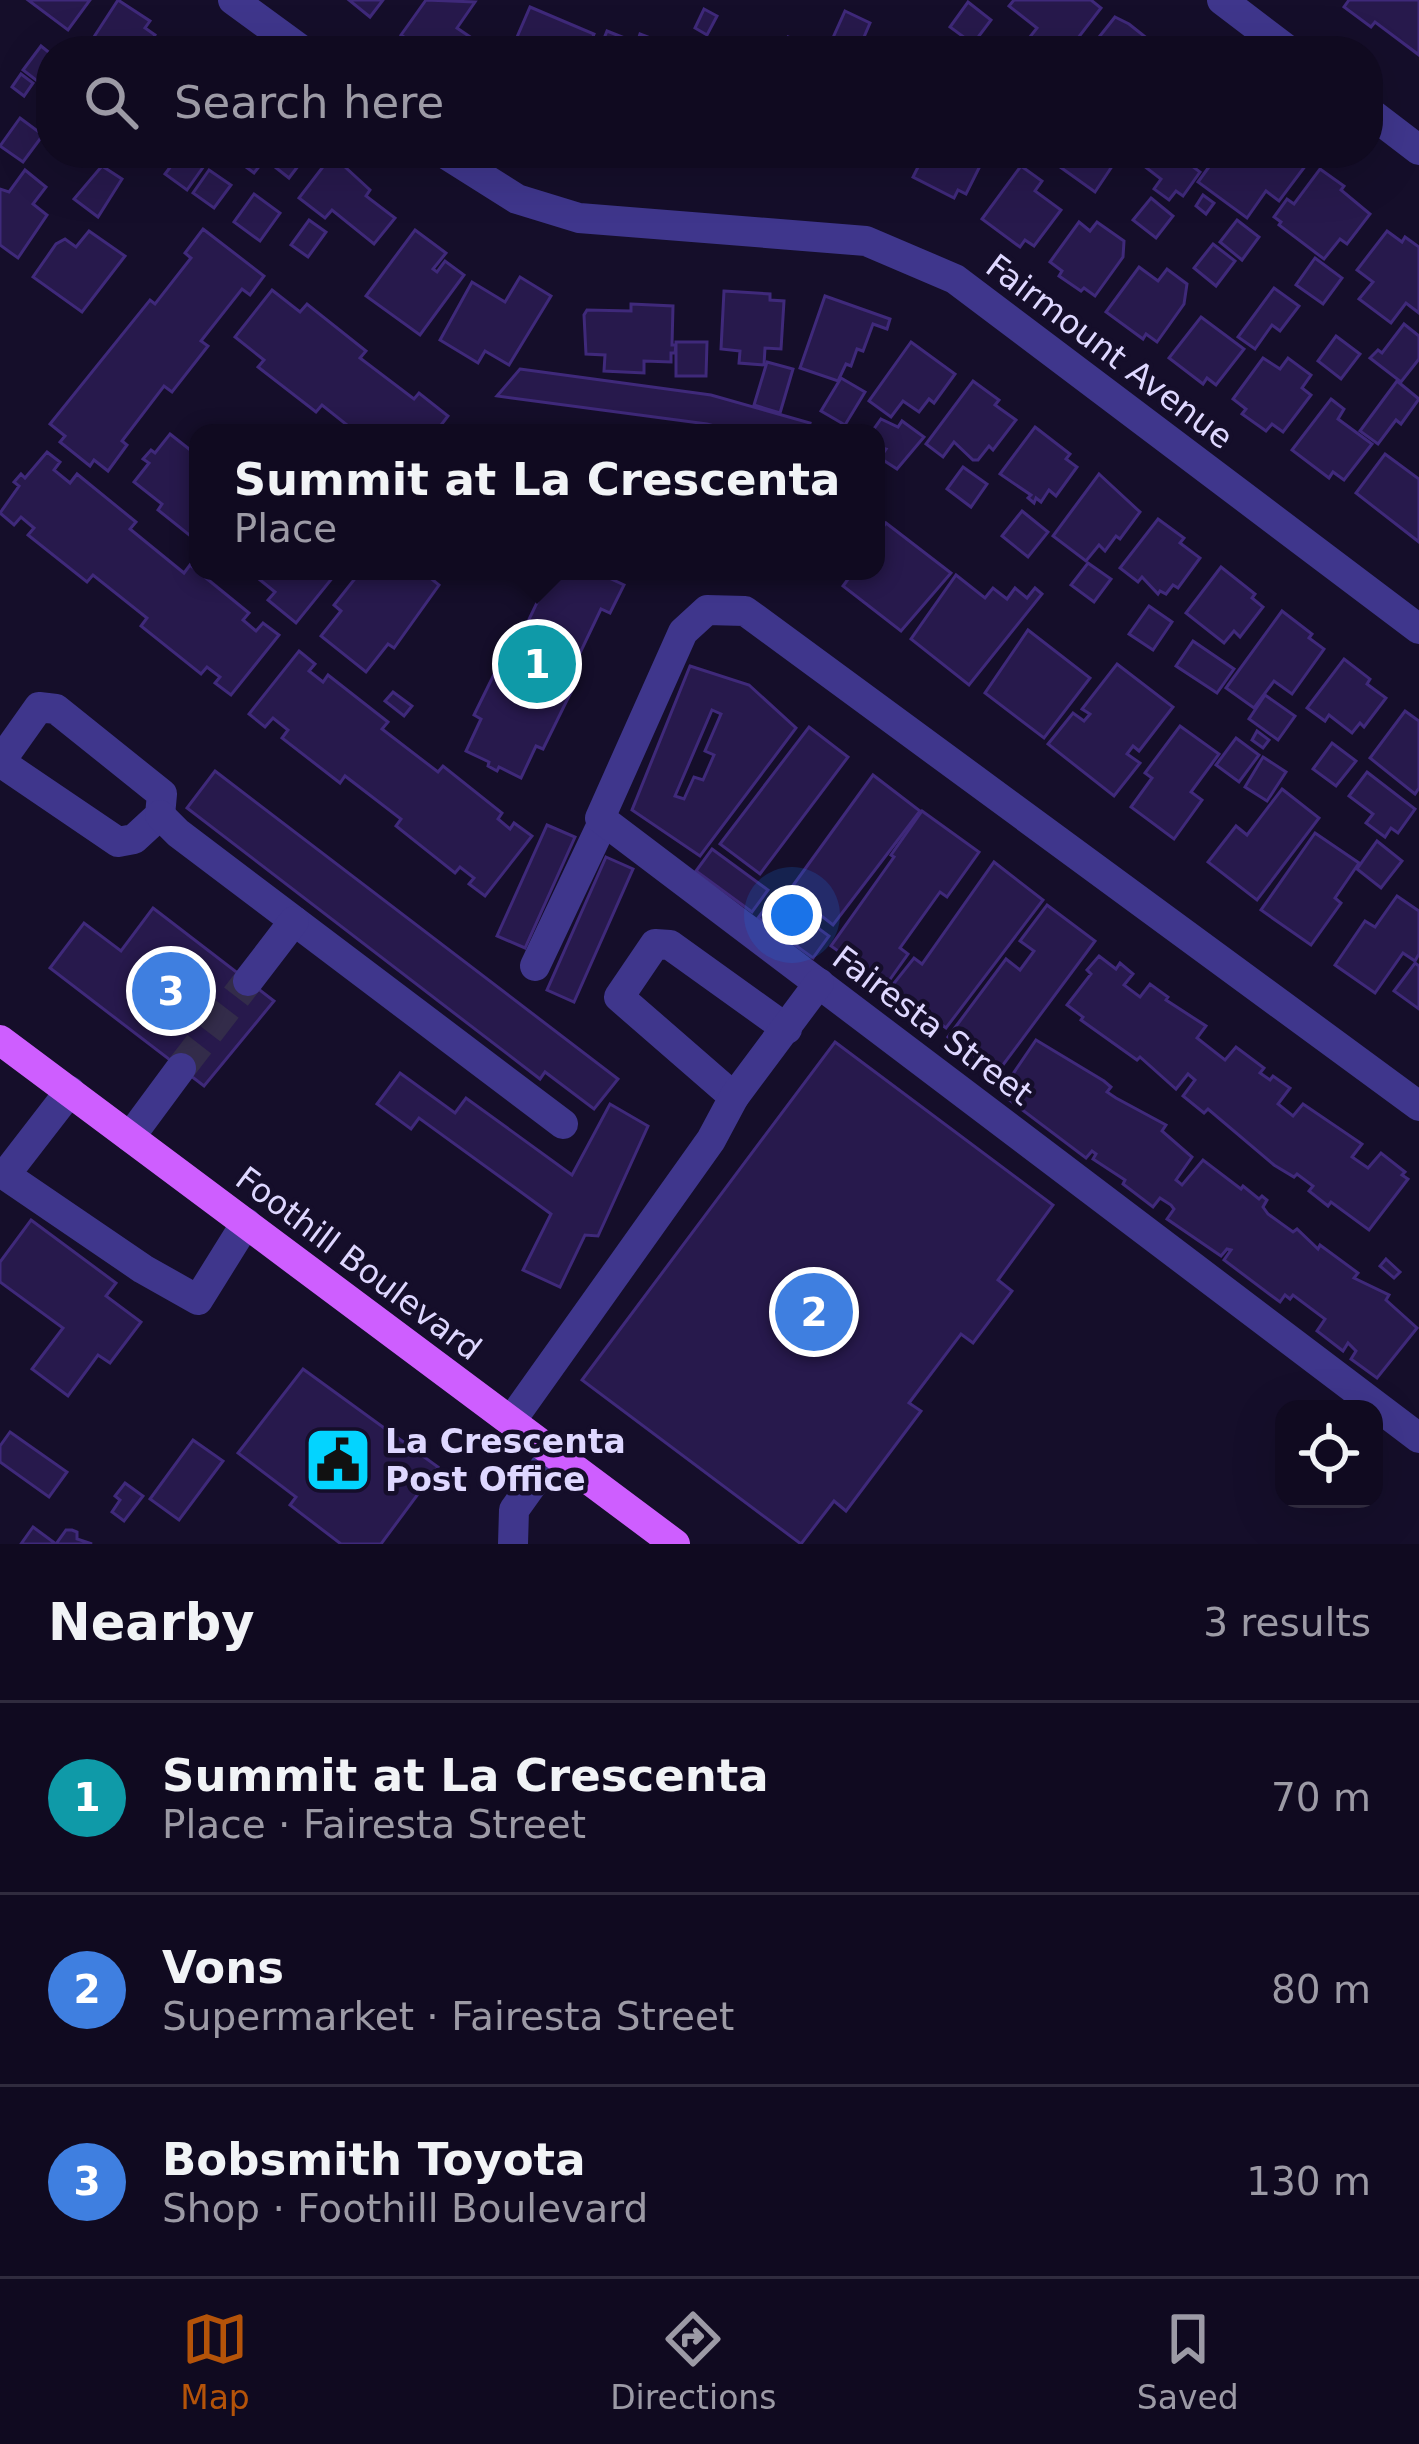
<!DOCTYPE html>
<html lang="en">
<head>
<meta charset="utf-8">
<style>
	:root { --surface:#100a20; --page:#1e182d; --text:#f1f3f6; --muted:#9c9aa5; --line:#302b3e; --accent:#b45309 }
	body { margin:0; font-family:"DejaVu Sans",sans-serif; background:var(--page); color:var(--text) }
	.controls { position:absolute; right:36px; bottom:36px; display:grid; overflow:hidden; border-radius:24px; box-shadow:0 12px 48px #0002 }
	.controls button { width:108px; height:108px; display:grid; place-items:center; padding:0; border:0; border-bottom:3px solid var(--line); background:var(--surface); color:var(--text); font:60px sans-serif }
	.you { position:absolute; left:792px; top:915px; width:42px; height:42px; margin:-30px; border:9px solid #fff; border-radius:50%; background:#1a73e8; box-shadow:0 0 0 18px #1a73e833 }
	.badge { display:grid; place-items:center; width:78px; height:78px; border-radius:50%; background:var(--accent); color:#fff; font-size:39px; font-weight:700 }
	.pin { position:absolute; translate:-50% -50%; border:6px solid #fff; box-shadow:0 3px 12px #0006 }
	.popup { position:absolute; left:189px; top:424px; width:696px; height:156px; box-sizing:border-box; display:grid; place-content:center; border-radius:24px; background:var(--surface); filter:drop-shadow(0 3px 9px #0005); font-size:39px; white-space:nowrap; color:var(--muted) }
	.popup b { font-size:45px; color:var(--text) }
	.popup::after { content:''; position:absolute; left:50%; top:100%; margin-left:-24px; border:24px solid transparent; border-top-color:var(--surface) }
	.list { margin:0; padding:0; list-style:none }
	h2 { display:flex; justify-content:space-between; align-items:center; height:156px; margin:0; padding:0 48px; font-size:51px }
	h2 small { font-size:39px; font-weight:400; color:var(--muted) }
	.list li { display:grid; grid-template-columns:78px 1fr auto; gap:36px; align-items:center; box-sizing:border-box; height:192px; padding:0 48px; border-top:3px solid var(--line) }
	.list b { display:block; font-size:45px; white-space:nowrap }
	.list p { margin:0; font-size:39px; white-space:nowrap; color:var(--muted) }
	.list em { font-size:39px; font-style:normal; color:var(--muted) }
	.icon { flex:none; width:66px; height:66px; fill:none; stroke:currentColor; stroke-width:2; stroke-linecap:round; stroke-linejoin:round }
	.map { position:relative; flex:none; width:1419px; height:1544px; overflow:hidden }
	.search { position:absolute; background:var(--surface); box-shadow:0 12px 48px #0002; left:36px; right:36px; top:36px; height:132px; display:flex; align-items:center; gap:30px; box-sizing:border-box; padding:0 42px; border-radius:48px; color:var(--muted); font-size:45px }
	.sheet { height:732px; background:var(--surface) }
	nav { display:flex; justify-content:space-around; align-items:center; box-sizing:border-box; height:168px; border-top:3px solid var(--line); background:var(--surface); font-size:33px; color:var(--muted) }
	nav a { display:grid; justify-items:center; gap:6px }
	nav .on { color:var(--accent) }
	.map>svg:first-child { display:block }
	.building { fill:#27194c; stroke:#3f297a; stroke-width:3; fill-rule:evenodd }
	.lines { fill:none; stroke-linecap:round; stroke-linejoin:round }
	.minor-tunnel { stroke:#332c4a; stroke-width:30; stroke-dasharray:30 15; stroke-linecap:butt }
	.minor { stroke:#3f368c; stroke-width:30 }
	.major { stroke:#ce5eff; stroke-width:30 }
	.labels { text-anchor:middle; stroke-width:9; stroke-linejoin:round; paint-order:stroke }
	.street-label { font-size:33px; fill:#ded7ff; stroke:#150e2a }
	.poi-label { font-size:33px; font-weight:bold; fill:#ded7ff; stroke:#150e2a; text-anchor:start }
</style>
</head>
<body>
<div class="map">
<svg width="1419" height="1544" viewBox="0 0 1419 1544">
	<rect width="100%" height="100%" fill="#150e2a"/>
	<g class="building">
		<path d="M28,0H90L68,30Z"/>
		<path d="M118,0L150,21L145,28L155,35L149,44L158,51H102L90,43Z"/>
		<path d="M349,0H383L370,17Z"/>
		<path d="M426,0L475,2L457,28L491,51H425L401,35Z"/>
		<path d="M1014,0H1091L1101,8L1068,51H1027L1022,47L1037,28L1009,6Z"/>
		<path d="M1349,0H1419V55L1375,22L1371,27L1344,7Z"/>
		<path d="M968,2L991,20L973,44L950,27Z"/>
		<path d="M530,7L594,34L587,51H511Z"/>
		<path d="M704,9L717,16L707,35L695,28Z"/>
		<path d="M845,11L870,23L858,51H827Z"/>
		<path d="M1115,17L1129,24L1163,51H1088Z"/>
		<path d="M607,31L637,43L640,34L661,42L657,51H599Z"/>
		<path d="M788,37L814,48L815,51H776L782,50Z"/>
		<path d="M41,46L51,54V79L45,87L23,70Z"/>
		<path d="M21,74L33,83L24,96L12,87Z"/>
		<path d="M20,118L43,135L23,162L0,146Z"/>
		<path d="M181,153H192L206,163L187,190L165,174Z"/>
		<path d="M227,153H308L289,178L265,159L254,173Z"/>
		<path d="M847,153H892L889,159L877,155L874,163Z"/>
		<path d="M925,153H985L986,154L966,194L958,190L954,198L913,177Z"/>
		<path d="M1063,153H1090L1111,168L1095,192L1056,164Z"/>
		<path d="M1153,153H1175L1200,172L1183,196L1176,191L1169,200L1154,189L1161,179L1144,166Z"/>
		<path d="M1219,153H1298L1309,161L1279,201L1266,191L1247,218L1198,182Z"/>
		<path d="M332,155L370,190L366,196L395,218L374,244L332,210L325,218L299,198Z"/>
		<path d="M102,166L122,179L98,217L74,199Z"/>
		<path d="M1021,166L1042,181L1035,191L1061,210L1034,246L1025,240L1020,247L982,219Z"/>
		<path d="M1320,169L1344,186L1341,190L1370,214L1347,244L1340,239L1324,259L1279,225L1281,222L1274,217L1287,199L1294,204Z"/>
		<path d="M25,170L46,187L33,204L47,215L18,258L0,245V189L9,192Z"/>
		<path d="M209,170L231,185L214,208L193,193Z"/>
		<path d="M254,194L280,213L260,241L234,222Z"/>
		<path d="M1203,195L1214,203L1206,214L1196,206Z"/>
		<path d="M1151,198L1173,216L1156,238L1133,220Z"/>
		<path d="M309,220L326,232L308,257L291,245Z"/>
		<path d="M1237,220L1259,237L1242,260L1220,242Z"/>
		<path d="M1079,222L1090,231L1097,222L1124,241L1123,257L1095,296L1084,288L1081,291L1059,276L1062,271L1050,262Z"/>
		<path d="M203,229L264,276L250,295L242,289L201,341L208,346L172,392L164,386L122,441L127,445L108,471L94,460L90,466L60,442L65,436L50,424L150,300L155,304L191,258L185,253Z"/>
		<path d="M415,230L446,253L433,269L437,272L445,261L464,275L420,335L366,296Z"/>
		<path d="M89,231L125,256L82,312L33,277L56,244L65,239L76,247Z"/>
		<path d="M1387,231L1402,242L1405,237L1419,247V313L1406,303L1391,323L1359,299L1373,282L1357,270Z"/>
		<path d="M1213,244L1235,261L1216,286L1194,268Z"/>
		<path d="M1315,258L1342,278L1323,304L1296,285Z"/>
		<path d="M1139,267L1158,281L1167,269L1187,284L1184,304L1157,342L1146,334L1143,339L1106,312Z"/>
		<path d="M520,277L551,296L509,365L485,351L478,363L440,340L472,282L505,302Z"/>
		<path d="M1274,288L1299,306L1280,331L1272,325L1255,349L1238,337Z"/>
		<path d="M272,290L300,312L307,304L366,351L360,358L414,399L419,393L448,416L435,433H357L322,405L316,412L258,367L264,360L235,337Z"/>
		<path d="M724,291L770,294V300L784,301L781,349L765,348L764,365L739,363L740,351L721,349Z"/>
		<path d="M825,296L890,319L887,329L873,324L863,351L857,349L851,366L846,364L838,381L800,368Z"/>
		<path d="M631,304L673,306L672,345H676L675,353H671V362L644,361V373L604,371L605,355L586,354L584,315L587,310L631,311Z"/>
		<path d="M1201,317L1244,349L1216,385L1207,378L1203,384L1169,358Z"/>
		<path d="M1404,324L1419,336V359L1401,382L1370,358L1378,350L1382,353Z"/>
		<path d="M1336,336L1360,354L1341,379L1318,361Z"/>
		<path d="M676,342H707L706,376H676Z"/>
		<path d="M911,342L955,374L934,403L929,399L919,412L903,401L891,417L869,401Z"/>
		<path d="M1263,358L1280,369L1288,358L1311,375L1302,388L1311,395L1283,432L1272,424L1266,431L1242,414L1246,409L1233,399Z"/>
		<path d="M767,362L793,369L780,413L754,405Z"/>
		<path d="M520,369L711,395L810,423L807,433H740L707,424L497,396Z"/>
		<path d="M841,378L865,392L845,425L821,411Z"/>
		<path d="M973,381L999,400L995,405L1016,420L993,450L989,446L978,460H973L954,442L943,457L926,444Z"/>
		<path d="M1397,381L1419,399L1401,424L1396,420L1378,444L1360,431Z"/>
		<path d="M1331,399L1344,409L1338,419L1372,444L1344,480L1333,472L1329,478L1292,450Z"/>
		<path d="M881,419L898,427L902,421L924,437L897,469L880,458L886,449L876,446V433H871Z"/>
		<path d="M1035,427L1070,454L1066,459L1077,467L1056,496L1049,490L1041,502L1036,498L1034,503L1028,498L1031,495L1000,474Z"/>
		<path d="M170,434L198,456V542L158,510L162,504L134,482L149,463L143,459L151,450L155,453Z"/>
		<path d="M47,452L60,462L54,470L70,483L77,474L136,522L130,529L184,573L190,565L249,613L243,620L256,631L263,623L279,635L231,695L215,683L220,677L207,667L201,674L141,626L147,618L93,575L87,582L28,535L34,528L21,517L14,525L0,513L19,486L14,482L21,474L25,478Z"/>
		<path d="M1385,454L1419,479V542L1356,493Z"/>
		<path d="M963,467L987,484L971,507L947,489Z"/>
		<path d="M1099,474L1140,512L1120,539L1116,536L1105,551L1099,545L1086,561L1053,536Z"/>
		<path d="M1022,511L1048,532L1028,557L1002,536Z"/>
		<path d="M1158,519L1184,538L1180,543L1200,558L1178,588L1173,585L1166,594L1160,591L1158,594L1142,577L1138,582L1120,568Z"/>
		<path d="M886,523L951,573L901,631L843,586L854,571H876V537Z"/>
		<path d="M1088,563L1111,579L1094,602L1071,585Z"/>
		<path d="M1221,567L1255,594L1252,598L1263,607L1240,637L1234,631L1224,643L1186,613Z"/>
		<path d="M249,571H338L296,623L268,600L275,592Z"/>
		<path d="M361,571L368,575L371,571H422L439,585L394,648L388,644L366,672L321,636L341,611L334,605Z"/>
		<path d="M545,571H594L624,585L610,613L601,609L568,678L576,682L543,749L536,746L521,778L499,767L497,771L488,766L489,762L466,751L481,719L474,715L507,648L514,651L544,588L538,585Z"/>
		<path d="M956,575L985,598L993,588L1007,599L1015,588L1027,598L1035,588L1042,594L969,685L911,639Z"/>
		<path d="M1149,606L1172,622L1153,650L1129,634Z"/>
		<path d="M1282,611L1312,634L1309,638L1324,649L1292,694L1274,681L1254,708L1226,688Z"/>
		<path d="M1028,630L1090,678L1044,738L985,693Z"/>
		<path d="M1193,641L1234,669L1217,693L1176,666Z"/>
		<path d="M299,651L315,664L309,671L323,682L328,675L388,722L382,729L438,772L443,766L502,813L498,819L510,829L514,823L532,836L485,896L469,884L474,878L460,867L455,873L396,826L401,819L345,776L340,783L282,738L288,730L273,718L265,727L249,714Z"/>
		<path d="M1344,659L1370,679L1367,684L1386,698L1364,727L1360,723L1352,733L1329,715L1325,721L1307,708Z"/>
		<path d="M1117,664L1173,707L1139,751L1133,746L1127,754L1140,763L1114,796L1048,744L1073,713L1084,721L1090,714L1082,709Z"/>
		<path d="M690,666L749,685L796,728L700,856L632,810ZM712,710L721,714L705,751L714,755L703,780L694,777L684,799L675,796Z"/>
		<path d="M393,692L412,706L404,716L385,701Z"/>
		<path d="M1265,695L1295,716L1278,740L1249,719Z"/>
		<path d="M1405,711L1419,721V788L1415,794L1370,758Z"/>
		<path d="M1180,726L1219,754L1191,792L1202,800L1174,839L1131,807L1152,778L1145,773Z"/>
		<path d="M809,727L848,757L760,874L720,844Z"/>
		<path d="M1257,731L1269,740L1263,748L1252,740Z"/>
		<path d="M1236,738L1259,755L1239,782L1216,765Z"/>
		<path d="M1332,743L1356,761L1336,786L1313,769Z"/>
		<path d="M1263,757L1286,772L1267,801L1245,787Z"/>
		<path d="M215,771L618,1079L594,1109L545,1072L540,1079L187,808Z"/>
		<path d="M1367,772L1415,809L1398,833L1391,828L1385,837L1366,823L1373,814L1349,796Z"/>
		<path d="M873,775L920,811L833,925L789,891Z"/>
		<path d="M1282,789L1319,818L1257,900L1208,862L1236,826L1247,835Z"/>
		<path d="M922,811L979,852L947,897L940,892L900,948L908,954L886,985L831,946L894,857L891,855Z"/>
		<path d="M547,825L575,837L525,948L497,936Z"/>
		<path d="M1315,833L1359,863L1335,898L1341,903L1311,945L1261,910Z"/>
		<path d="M1377,841L1402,861L1381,888L1357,869Z"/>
		<path d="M712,849L768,890L752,912L696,871Z"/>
		<path d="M606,857L633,869L574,1002L547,990Z"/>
		<path d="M994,862L1043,900L946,1028L891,987L914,958L922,964Z"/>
		<path d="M774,896L829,936L813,958L758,918Z"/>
		<path d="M1397,896L1419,911V954L1415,961L1403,953L1375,993L1335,965L1365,921L1375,927Z"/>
		<path d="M1047,905L1095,941L997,1073L948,1037L1006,959L1020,970L1034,951L1020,941Z"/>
		<path d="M153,908L274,1001L204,1086L50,968L84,923L121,951Z"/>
		<path d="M1099,956L1116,969L1120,963L1133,974L1124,985L1140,997L1150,984L1168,997L1166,1000L1206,1026L1197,1038L1225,1060L1236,1047L1264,1068L1260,1073L1270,1080L1273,1076L1290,1088L1278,1104L1293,1116L1303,1104L1362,1144L1352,1157L1368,1168L1381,1153L1405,1172L1402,1175L1408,1179L1369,1230L1331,1202L1328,1206L1309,1191L1313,1186L1297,1174L1294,1177L1274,1165L1208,1109L1204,1113L1183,1096L1195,1080L1188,1074L1176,1089L1140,1057L1137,1060L1081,1020L1083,1017L1067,1005L1091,974L1087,970Z"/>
		<path d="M1415,963L1419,966V1009L1394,991Z"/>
		<path d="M1036,1040L1104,1081L1111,1087L1107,1092L1116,1098L1166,1125L1162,1131L1192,1157L1176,1180L1182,1185L1203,1160L1241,1189L1243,1186L1259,1199L1262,1196L1267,1200L1263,1207L1268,1214L1293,1232L1297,1229L1318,1249L1320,1245L1358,1273L1354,1278L1389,1295L1386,1300L1417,1328L1377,1378L1351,1359L1356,1351L1348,1343L1343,1351L1317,1331L1325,1319L1293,1295L1290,1299L1285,1295L1280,1302L1224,1260L1231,1250L1227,1249L1221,1256L1167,1219L1174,1209L1171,1205L1160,1198L1153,1207L1123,1184L1125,1180L1093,1159L1096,1154L1092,1151L1086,1158L1000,1093Z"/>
		<path d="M835,1042L1053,1205L998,1280L1012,1291L973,1343L961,1334L909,1403L921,1411L846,1511L834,1501L801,1544L582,1380Z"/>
		<path d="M400,1073L455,1113L466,1098L572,1175L610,1104L648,1126L598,1236L585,1235L560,1287L523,1270L551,1214L419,1118L411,1129L377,1104Z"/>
		<path d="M31,1220L116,1283L106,1296L141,1322L110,1363L98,1355L68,1396L32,1369L63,1328L0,1282V1262Z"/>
		<path d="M1386,1259L1400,1272L1394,1278L1380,1266Z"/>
		<path d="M303,1369L438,1467L381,1544H341L290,1505L296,1497L238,1453Z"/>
		<path d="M10,1432L67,1472L49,1497L0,1462V1446Z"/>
		<path d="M193,1440L223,1461L179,1520L150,1499Z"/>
		<path d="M125,1483L143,1496L124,1521L112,1512L120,1500L115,1496Z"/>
		<path d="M33,1527L56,1544H21Z"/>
		<path d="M66,1530H72L77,1532V1539L92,1544H56Z"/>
	</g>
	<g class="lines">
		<path class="minor-tunnel" d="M181,1068L248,981"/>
		<g class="minor">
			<path d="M233,0L303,51"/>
			<path d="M1222,0L1289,51"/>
			<path d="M1368,111L1419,150"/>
			<path d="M444,153L517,199L579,218L866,241L955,279L1419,629"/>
			<path d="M39,707L56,709L162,794L160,815L134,839L118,842L0,762Z"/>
			<path d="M160,815L178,833L563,1124"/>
			<path d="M535,966L604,820"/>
			<path d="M248,981L294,921"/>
			<path d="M70,1091L5,1175L143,1269L198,1300L246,1223"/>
			<path d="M734,1097L619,997L655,944L670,945L787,1029"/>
			<path d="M1419,1106L745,611L707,610L683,632L600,818L1419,1438"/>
			<path d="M130,1137L181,1068"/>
			<path d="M511,1421L711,1140L734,1097L819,983"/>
			<path d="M513,1544L514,1510L554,1454"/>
		</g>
		<path class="major" d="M0,1040L675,1544"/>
	</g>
	<defs>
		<symbol id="civic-square" viewBox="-11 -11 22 22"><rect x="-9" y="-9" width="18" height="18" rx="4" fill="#03d4ff" stroke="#150e2a"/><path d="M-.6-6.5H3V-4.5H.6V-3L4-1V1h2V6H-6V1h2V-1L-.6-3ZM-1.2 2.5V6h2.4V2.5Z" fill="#111"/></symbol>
	</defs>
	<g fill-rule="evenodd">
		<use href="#civic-square" x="300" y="1422" width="76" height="76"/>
	</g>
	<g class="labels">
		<g class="street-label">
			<text transform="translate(1110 351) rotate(37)" y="12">Fairmount Avenue</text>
			<text transform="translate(933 1025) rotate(37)" y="12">Fairesta Street</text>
			<text transform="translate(359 1263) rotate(37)" y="12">Foothill Boulevard</text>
		</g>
		<g class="poi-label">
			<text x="385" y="1453">La Crescenta<tspan x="385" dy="38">Post Office</tspan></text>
		</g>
	</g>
</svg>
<div class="controls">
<button><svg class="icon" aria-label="locate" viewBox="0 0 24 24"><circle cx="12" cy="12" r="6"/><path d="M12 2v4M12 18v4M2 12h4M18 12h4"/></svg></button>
</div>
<div class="you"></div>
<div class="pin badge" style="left:537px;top:664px;background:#0f9aa8">1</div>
<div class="popup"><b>Summit at La Crescenta</b>Place</div>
<div class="pin badge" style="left:814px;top:1312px;background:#3f7fe0">2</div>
<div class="pin badge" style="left:171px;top:991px;background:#3f7fe0">3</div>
<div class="search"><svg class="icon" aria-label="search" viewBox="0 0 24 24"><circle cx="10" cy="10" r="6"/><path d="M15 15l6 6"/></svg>Search here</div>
</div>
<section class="sheet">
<h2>Nearby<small>3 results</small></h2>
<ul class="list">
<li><span class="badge" style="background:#0f9aa8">1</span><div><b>Summit at La Crescenta</b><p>Place · Fairesta Street</p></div><em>70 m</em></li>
<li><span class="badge" style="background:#3f7fe0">2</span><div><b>Vons</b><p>Supermarket · Fairesta Street</p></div><em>80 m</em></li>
<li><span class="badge" style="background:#3f7fe0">3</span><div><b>Bobsmith Toyota</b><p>Shop · Foothill Boulevard</p></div><em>130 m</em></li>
</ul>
</section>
<nav>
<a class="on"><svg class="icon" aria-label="map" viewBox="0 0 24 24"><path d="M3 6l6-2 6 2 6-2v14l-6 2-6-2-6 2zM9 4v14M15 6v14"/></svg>Map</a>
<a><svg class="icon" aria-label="directions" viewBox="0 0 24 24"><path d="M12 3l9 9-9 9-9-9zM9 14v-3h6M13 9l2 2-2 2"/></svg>Directions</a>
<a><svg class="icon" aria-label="saved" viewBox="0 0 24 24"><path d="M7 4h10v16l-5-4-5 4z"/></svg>Saved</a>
</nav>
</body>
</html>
